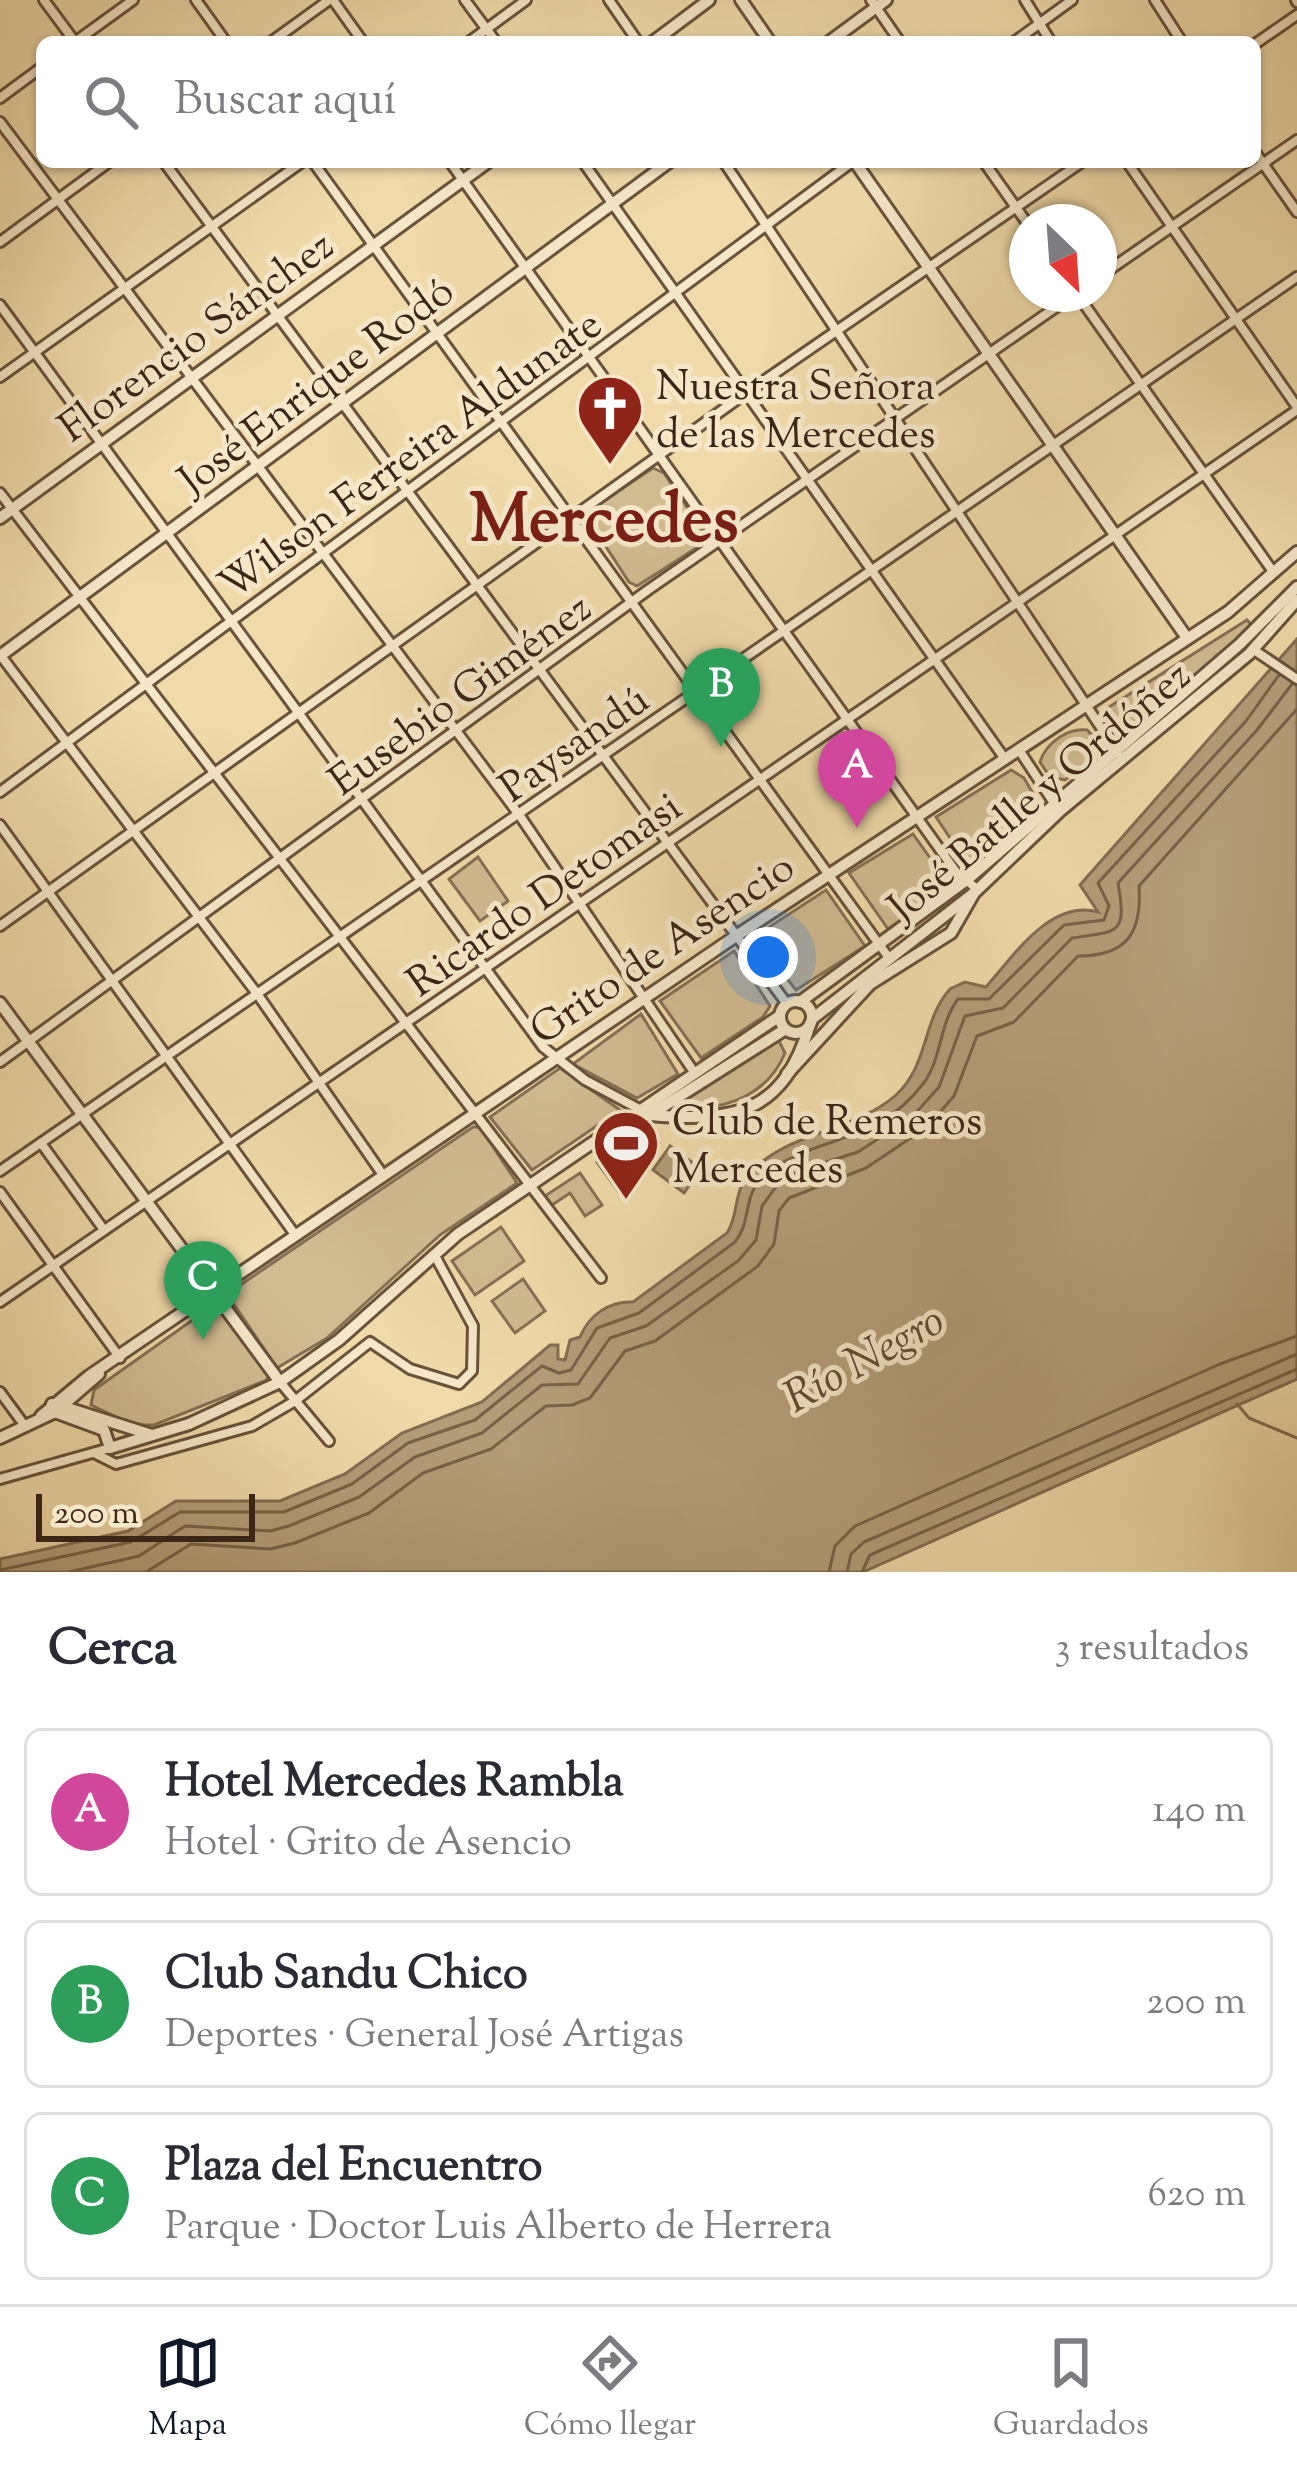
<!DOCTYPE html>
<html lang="es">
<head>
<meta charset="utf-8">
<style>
	:root { --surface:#fff; --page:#f2f2f3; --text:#2b2b33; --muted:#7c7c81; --line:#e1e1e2; --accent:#111827 }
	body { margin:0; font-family:"Sorts Mill Goudy",serif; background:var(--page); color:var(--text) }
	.compass { position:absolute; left:1009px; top:204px; width:108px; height:108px; border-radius:50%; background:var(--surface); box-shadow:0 3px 9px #0004; rotate:155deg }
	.scale { position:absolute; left:36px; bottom:30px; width:219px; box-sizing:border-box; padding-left:12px; border:6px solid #3c2616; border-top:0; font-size:33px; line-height:42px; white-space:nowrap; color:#3c2616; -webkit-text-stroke:9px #f5e7c8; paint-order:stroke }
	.you { position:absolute; left:768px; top:957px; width:42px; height:42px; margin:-30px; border:9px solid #fff; border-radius:50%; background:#1a73e8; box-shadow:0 0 0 18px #1a73e833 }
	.badge { display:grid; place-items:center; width:78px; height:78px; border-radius:50%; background:var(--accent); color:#fff; font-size:39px; font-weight:700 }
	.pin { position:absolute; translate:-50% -99px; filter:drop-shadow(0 3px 6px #0008) }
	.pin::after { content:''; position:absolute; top:63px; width:42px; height:36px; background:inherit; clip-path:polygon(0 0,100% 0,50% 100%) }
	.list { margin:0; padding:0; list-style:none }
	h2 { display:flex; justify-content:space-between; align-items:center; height:156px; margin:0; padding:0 48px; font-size:51px }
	h2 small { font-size:39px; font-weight:400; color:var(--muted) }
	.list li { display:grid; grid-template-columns:78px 1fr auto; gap:36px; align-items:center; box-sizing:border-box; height:168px; margin:0 24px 24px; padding:0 24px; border:3px solid var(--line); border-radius:18px }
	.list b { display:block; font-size:45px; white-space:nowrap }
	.list p { margin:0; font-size:39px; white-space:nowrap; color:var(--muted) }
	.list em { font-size:39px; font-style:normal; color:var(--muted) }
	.icon { flex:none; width:66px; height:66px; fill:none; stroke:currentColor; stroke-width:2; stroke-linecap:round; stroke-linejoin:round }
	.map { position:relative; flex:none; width:1297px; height:1572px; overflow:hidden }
	.search { position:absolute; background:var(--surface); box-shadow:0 3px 9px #0004; left:36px; right:36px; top:36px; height:132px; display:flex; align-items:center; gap:30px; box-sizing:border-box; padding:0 42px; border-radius:18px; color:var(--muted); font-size:45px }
	.sheet { height:732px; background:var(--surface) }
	nav { display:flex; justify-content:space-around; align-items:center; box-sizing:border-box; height:168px; border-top:3px solid var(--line); background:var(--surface); font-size:33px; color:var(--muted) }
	nav a { display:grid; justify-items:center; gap:6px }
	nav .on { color:var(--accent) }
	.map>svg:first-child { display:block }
	.green { fill:#d1bb91; stroke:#867054; stroke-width:3 }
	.water { fill:#b39d78; stroke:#836d51; stroke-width:3 }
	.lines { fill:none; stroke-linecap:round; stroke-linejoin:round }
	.shore { stroke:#786247; stroke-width:3 }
	.stream { stroke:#836d51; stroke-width:3 }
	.minor-casing { stroke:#69533b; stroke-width:14 }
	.tertiary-casing { stroke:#69533b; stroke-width:16 }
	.minor { stroke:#f5e7c8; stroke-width:8 }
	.tertiary { stroke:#f5e7c8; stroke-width:10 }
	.labels { text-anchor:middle; stroke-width:10; stroke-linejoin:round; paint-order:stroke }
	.street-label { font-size:42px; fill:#3c2616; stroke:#f5e7c8 }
	.poi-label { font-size:42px; fill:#3c2616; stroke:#f5e7c8; text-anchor:start }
	.water-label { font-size:45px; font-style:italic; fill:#604a33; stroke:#f5e7c8 }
	.town-label { font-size:66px; font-weight:bold; fill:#7a1f14; stroke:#f5e7c8 }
</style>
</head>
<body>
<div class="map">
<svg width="1297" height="1572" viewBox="0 0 1297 1572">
	<rect width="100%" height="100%" fill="#f0daaa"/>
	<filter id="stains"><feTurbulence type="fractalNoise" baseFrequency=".00167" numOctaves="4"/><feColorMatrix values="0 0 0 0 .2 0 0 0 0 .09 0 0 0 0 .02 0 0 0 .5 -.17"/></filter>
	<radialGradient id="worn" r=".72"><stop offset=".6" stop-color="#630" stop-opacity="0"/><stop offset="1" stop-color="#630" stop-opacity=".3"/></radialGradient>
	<g class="green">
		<path d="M653,468L664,473L705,534L701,545L637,586L629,582L588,519L592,509Z"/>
		<path d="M1247,620L1253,627L1125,733L1110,726L1106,709Z"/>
		<path d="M1087,730L1098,741L1093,760L1065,780L1050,777L1040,762C1046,743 1067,728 1087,730Z"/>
		<path d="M1011,770L1024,778L1039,804L974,866L968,865L936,817Z"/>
		<path d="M913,834L950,886L888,929L849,873Z"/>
		<path d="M478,857L508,901L480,921L449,879Z"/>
		<path d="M826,890L865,946L796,990L754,937Z"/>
		<path d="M734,951L770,1006L763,1017L701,1058L660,1001Z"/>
		<path d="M641,1014L678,1074L637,1098L573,1064Z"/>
		<path d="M778,1039L785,1053C769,1092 729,1111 688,1106L687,1096Z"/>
		<path d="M560,1068L620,1110L532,1170L490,1117Z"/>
		<path d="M473,1127H480L517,1183L440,1235L327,1338L277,1368L227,1294Z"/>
		<path d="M647,1127L659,1143L628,1166L634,1176L618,1191L597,1162Z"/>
		<path d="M580,1173L602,1205L585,1216L570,1193L552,1205L545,1196Z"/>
		<path d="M501,1227L524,1261L475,1295L452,1261Z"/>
		<path d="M523,1279L545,1311L515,1333L492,1301Z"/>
		<path d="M215,1304L268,1374L267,1380L154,1425H133L91,1405L94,1390Z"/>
	</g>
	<g class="water">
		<path d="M1297,639V1379L863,1572H0V1559L128,1531L176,1501H280L345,1474L402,1433L482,1402L550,1345H558V1359L565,1360L570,1340L580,1337C589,1315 609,1301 633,1302L727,1233C739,1215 733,1192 749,1174C787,1131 853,1133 896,1095C929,1065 922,1020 950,989L965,982L986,987C1015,954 1051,899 1098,912L1080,885Z"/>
		<path d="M670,1146L701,1169L684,1193L653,1170Z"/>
	</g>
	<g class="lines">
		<g class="shore">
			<path d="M0,1570L131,1542L180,1512H284L352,1484L408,1443L475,1420L542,1366L559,1373L571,1370L597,1328L639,1313L735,1242C752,1222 742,1195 764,1176C813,1134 875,1147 923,1084C942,1059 939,1024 958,999H989L1064,925L1104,920L1109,906L1098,883L1246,721L1279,675"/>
			<path d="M69,1572L139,1556L185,1526L270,1531L289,1526L359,1497L415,1457L482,1433L542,1385L578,1384L610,1338L646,1326L738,1261L756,1240L762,1206L778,1184L801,1170L858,1152L913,1116L939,1087L965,1016L1003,1008L1072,938C1119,931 1127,935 1118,883L1257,730L1292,684"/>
			<path d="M146,1572L191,1544L270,1549L295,1543L369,1513L423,1473L491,1449L546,1406L572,1405L590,1398L625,1351L655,1341L758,1266L774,1244L779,1211L789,1198L866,1168L927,1127L954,1096L977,1036L1014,1022L1078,956C1128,956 1142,932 1139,886L1297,709"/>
			<path d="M829,1572L835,1546L855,1526L1220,1364L1297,1336"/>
			<path d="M847,1572L851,1554L864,1542L1297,1354"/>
			<path d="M862,1572L870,1555L1297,1369"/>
		</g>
		<path class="stream" d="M1237,1404L1249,1418L1297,1438"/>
		<defs>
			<g id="minor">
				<path d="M44,0L75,42"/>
				<path d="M196,0L226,42"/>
				<path d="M333,0L363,42"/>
				<path d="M465,0L496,42"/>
				<path d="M609,0L638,42"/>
				<path d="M871,0L900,42"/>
				<path d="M1025,0L1051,42"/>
				<path d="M1155,0L1182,42"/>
				<path d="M1296,0L1297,2"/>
				<path d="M75,42L133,0"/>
				<path d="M271,42L329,0"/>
				<path d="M469,42L526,0"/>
				<path d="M1014,42L1072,0"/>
				<path d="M1255,44L1297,15"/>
				<path d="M0,98L42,67"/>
				<path d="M0,122L520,816L694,1072"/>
				<path d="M1255,152L1297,212"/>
				<path d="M164,162L787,1004"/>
				<path d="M313,162L889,958"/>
				<path d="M450,162L956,872L977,889"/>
				<path d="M583,162L1005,759"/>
				<path d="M724,162L1118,753"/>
				<path d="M984,162L1027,223"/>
				<path d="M1127,162L1297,407"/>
				<path d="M0,242L109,162"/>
				<path d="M1099,277L1297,140"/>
				<path d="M1077,294L1274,573"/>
				<path d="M0,305L543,1047L585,1080L641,1110"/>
				<path d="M0,377L302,162"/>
				<path d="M0,493L601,1278"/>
				<path d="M1254,650L1297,679"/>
				<path d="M1,656L258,995L383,1175"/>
				<path d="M1019,750L1054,803"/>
				<path d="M0,792L852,162"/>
				<path d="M0,825L296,1236"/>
				<path d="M0,926L749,391L1082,162"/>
				<path d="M0,1062L648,590L1075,294"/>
				<path d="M41,1143L104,1230"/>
				<path d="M0,1171L1297,277"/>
				<path d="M0,1192L120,1358"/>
				<path d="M0,1302L1297,410"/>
				<path d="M280,1382L329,1441"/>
				<path d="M0,1392L25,1426"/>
				<path d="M94,1453L116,1464L252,1426L295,1401L370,1342L410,1369L459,1384L472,1371L473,1326L434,1254"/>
				<path d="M0,1479L110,1448"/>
			</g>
			<g id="tertiary">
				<path d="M741,0L770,42"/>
				<path d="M653,42L709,0"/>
				<path d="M829,42L886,0"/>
				<path d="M855,162L1187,638"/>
				<path d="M0,518L488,162"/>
				<path d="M0,656L669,162"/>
				<circle cx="796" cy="1017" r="16"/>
				<path d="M800,1002L968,879L1240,644L1297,587"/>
				<path d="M0,1003L280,1382"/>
				<path d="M812,1019L974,893L1061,810L1249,654L1297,600"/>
				<path d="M787,1074L870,984L951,933L974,893"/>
				<path d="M650,1115C734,1122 783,1115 810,1024"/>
				<path d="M628,1121L650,1115L784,1030"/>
				<path d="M52,1404L55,1412L104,1430L110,1448L189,1424L280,1382L339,1340L458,1234L778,1017"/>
				<path d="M61,1406L152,1435"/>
				<path d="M41,1416L89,1376L736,936L1228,612L1297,552"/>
				<path d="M0,1438L55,1412L99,1374"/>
			</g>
		</defs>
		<use href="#minor" class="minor-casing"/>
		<use href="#tertiary" class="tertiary-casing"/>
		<use href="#minor" class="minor"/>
		<use href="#tertiary" class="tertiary"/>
	</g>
	<defs>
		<symbol id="church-pin" viewBox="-11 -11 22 30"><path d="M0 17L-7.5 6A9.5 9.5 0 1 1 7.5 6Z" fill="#8f2418" stroke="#f5e7c8"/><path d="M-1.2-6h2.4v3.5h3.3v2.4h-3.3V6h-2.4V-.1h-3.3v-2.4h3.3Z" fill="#fff"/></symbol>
		<symbol id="stadium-pin" viewBox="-11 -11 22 30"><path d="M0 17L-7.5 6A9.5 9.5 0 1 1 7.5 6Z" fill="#8f2418" stroke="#f5e7c8"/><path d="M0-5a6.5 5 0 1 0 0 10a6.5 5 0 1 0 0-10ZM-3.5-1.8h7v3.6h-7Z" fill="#fff"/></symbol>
	</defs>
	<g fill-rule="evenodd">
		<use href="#church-pin" x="572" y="370" width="76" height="104"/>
		<use href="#stadium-pin" x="588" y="1105" width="76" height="104"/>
	</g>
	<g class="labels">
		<g class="street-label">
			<text transform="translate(195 335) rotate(-36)" y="15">Florencio Sánchez</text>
			<text transform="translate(315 384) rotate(-37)" y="15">José Enrique Rodó</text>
			<text transform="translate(409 453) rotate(-36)" y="15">Wilson Ferreira Aldunate</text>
			<text transform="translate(459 693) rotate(-36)" y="15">Eusebio Giménez</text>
			<text transform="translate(573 742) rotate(-35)" y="15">Paysandú</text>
			<text transform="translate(1038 790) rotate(-40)" y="15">José Batlle y Ordóñez</text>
			<text transform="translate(543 893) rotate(-35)" y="15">Ricardo Detomasi</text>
			<text transform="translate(661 947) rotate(-34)" y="15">Grito de Asencio</text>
		</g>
		<g class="poi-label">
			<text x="656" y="399">Nuestra Señora<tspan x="656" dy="48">de las Mercedes</tspan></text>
			<text x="672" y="1134">Club de Remeros<tspan x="672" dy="48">Mercedes</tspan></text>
		</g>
		<g class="water-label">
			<text transform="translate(863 1357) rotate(-29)" y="16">Río Negro</text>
		</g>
		<g class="town-label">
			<text x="604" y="540">Mercedes</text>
		</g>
	</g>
	<rect width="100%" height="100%" filter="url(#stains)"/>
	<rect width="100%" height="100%" fill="url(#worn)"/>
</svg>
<svg class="compass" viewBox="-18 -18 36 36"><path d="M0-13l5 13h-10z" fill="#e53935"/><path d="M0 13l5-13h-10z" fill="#7c7c81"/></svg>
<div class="scale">200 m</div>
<div class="you"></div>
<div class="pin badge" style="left:857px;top:828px;background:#d1479c">A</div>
<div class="pin badge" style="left:721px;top:747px;background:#2e9e5b">B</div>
<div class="pin badge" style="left:203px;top:1340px;background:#2e9e5b">C</div>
<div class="search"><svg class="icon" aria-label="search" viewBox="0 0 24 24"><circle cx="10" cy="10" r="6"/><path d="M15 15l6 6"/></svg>Buscar aquí</div>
</div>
<section class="sheet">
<h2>Cerca<small>3 resultados</small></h2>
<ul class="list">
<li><span class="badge" style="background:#d1479c">A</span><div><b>Hotel Mercedes Rambla</b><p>Hotel · Grito de Asencio</p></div><em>140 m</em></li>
<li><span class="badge" style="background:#2e9e5b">B</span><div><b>Club Sandu Chico</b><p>Deportes · General José Artigas</p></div><em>200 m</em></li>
<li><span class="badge" style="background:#2e9e5b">C</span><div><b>Plaza del Encuentro</b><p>Parque · Doctor Luis Alberto de Herrera</p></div><em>620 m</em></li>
</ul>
</section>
<nav>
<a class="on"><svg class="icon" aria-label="map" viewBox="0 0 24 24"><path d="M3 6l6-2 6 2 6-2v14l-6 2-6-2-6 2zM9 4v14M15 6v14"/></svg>Mapa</a>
<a><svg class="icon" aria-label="directions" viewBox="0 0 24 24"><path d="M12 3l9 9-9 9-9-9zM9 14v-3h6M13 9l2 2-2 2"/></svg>Cómo llegar</a>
<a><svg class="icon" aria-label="saved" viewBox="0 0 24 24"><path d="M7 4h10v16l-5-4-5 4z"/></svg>Guardados</a>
</nav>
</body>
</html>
